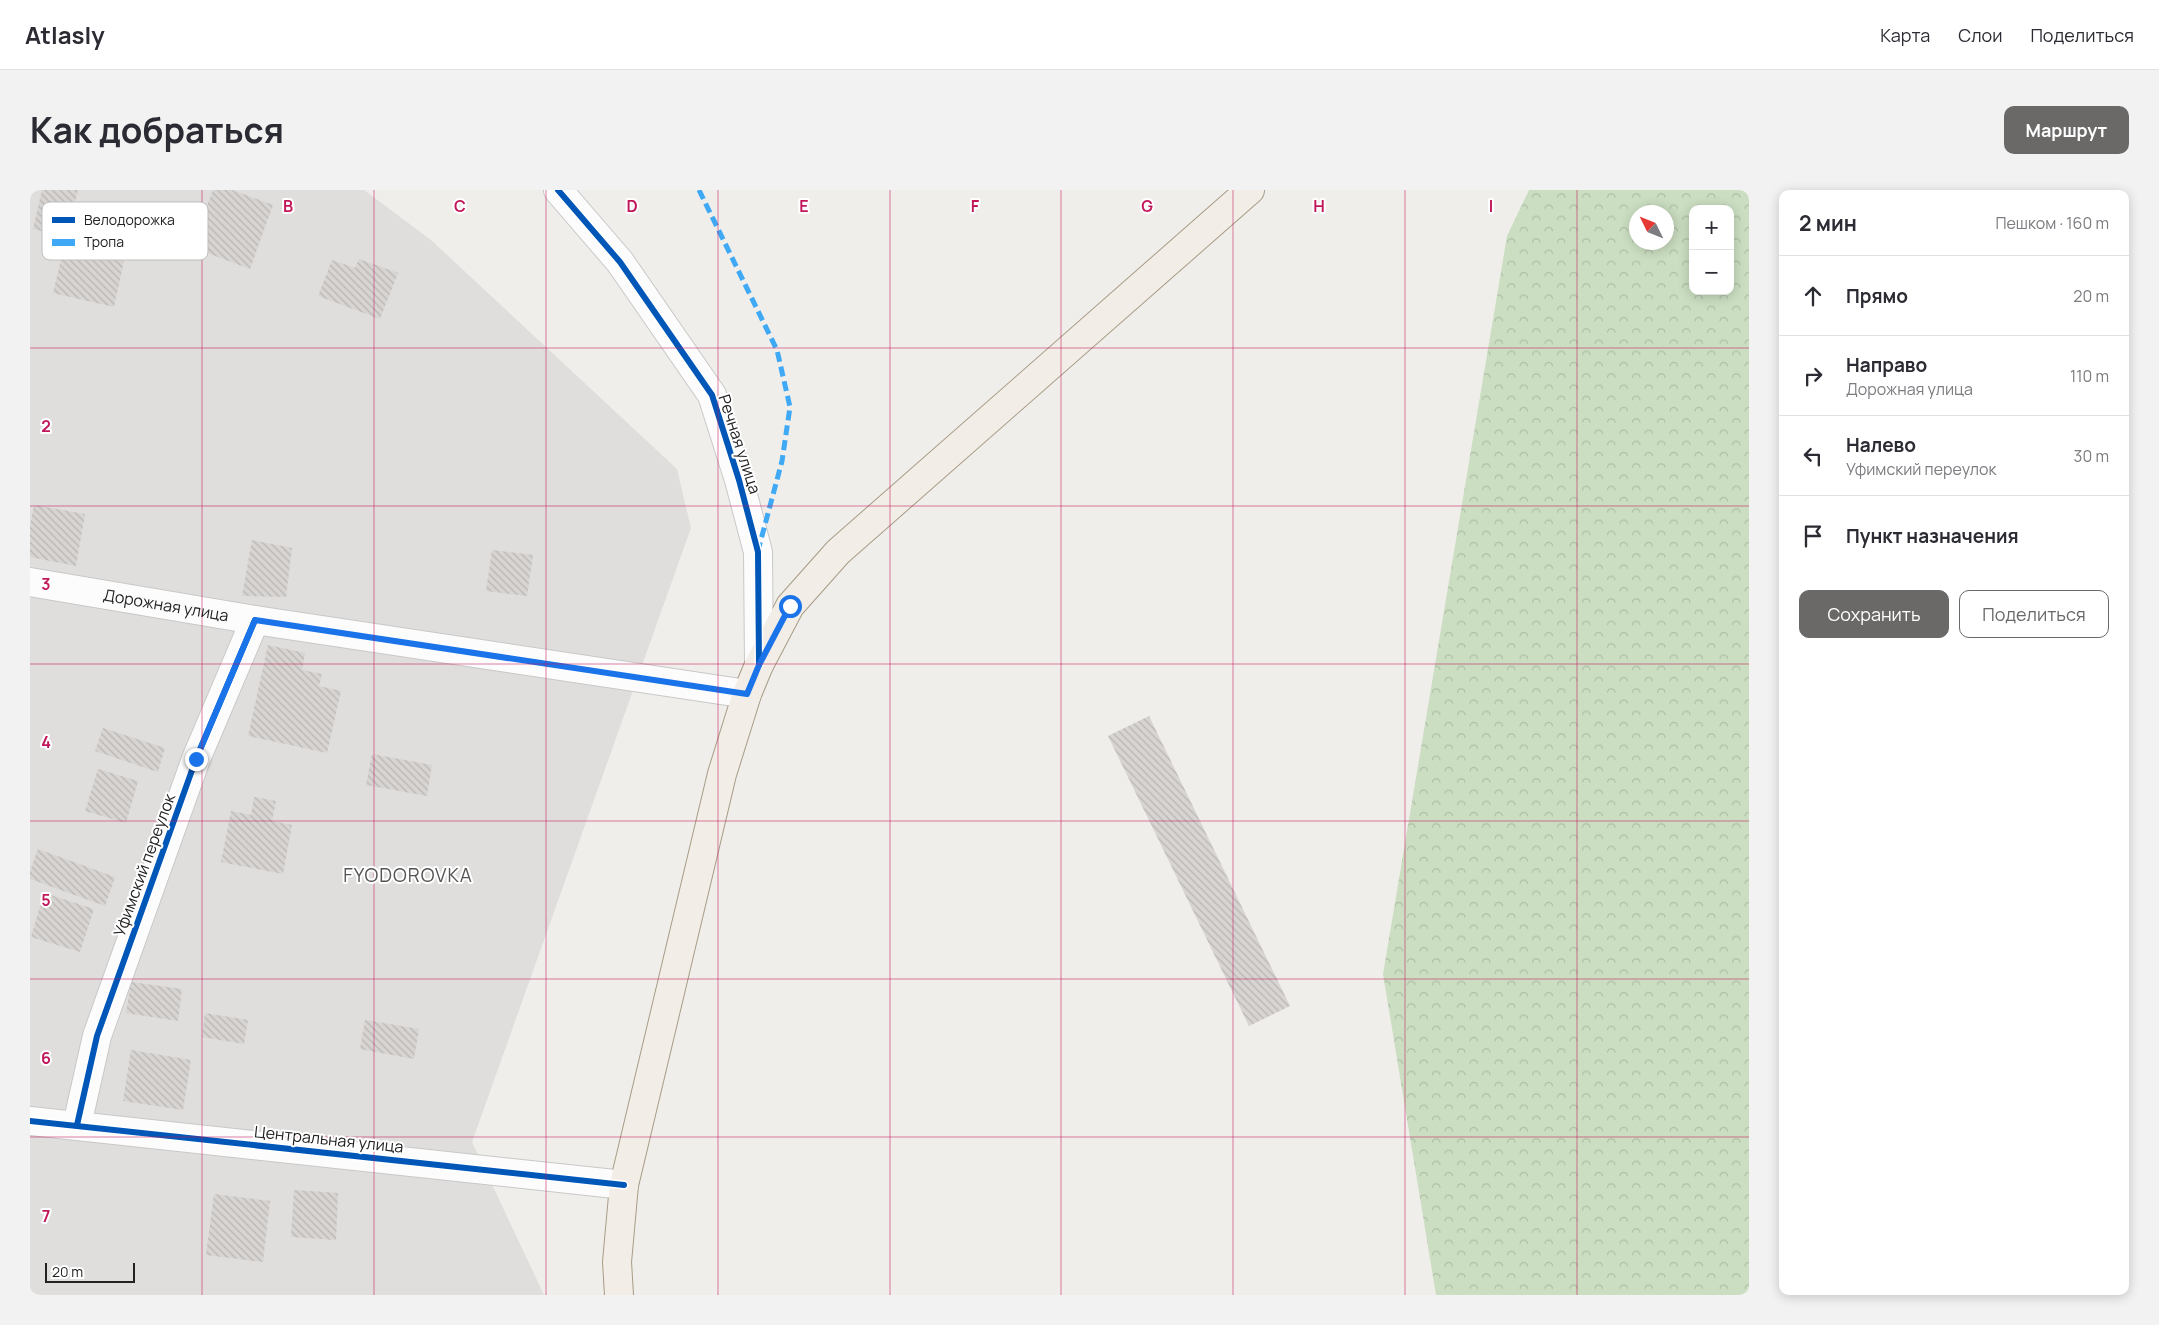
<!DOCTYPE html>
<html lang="ru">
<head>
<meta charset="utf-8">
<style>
	:root { --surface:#fff; --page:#f2f2f3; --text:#2b2b33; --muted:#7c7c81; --line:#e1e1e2; --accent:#6a6968 }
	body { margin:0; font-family:Manrope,sans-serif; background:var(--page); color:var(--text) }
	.controls { position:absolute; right:15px; top:15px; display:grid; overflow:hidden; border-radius:10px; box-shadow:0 2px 12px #0003 }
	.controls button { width:45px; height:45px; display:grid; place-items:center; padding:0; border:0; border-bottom:1px solid var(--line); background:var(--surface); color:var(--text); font:25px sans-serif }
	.compass { position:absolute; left:1599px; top:15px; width:45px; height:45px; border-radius:50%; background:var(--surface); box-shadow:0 2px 12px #0003; rotate:313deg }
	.scale { position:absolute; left:15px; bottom:12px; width:90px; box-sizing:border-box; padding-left:5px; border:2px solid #222; border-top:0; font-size:14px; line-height:18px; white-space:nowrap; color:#222; -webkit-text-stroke:4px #fff; paint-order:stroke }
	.stop { position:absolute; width:15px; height:15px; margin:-11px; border:4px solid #1a73e8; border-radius:50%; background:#fff }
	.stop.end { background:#1a73e8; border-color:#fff; box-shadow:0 1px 5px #0008 }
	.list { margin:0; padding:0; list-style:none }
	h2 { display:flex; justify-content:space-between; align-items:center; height:65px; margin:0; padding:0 20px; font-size:21px }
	h2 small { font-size:16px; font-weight:400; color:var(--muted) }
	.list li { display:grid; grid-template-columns:32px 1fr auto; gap:15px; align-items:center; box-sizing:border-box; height:80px; padding:0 20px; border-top:1px solid var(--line) }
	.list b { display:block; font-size:19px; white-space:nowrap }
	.list p { margin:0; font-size:16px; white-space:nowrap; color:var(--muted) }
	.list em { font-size:16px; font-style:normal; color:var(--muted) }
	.actions { display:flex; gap:10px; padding:15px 20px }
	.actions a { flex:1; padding:11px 0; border:1px solid var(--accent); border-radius:10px; text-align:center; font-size:18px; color:var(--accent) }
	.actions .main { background:var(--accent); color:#fff }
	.icon { flex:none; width:28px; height:28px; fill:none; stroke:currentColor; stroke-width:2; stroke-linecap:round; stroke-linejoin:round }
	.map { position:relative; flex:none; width:1719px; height:1105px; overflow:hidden; border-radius:10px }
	header { display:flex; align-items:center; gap:30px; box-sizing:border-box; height:70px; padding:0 25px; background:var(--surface); border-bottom:1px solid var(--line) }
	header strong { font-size:24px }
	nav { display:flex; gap:28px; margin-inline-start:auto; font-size:18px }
	.intro { display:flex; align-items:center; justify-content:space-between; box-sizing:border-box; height:120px; padding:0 30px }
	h1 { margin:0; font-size:35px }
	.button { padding:12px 22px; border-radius:10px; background:var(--accent); color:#fff; font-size:18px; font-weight:700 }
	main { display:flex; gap:30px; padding:0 30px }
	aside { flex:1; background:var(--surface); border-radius:10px; box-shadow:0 2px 12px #0003 }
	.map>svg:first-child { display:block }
	.residential { fill:#dfdedc }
	.forest { fill:url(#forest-crowns); fill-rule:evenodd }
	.building { fill:url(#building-back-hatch) }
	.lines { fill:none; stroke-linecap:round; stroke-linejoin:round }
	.minor-casing { stroke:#c9c8c7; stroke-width:30 }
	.major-casing { stroke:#a79c86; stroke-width:30 }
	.minor { stroke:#fdfcfc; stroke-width:28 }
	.major { stroke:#f3ede7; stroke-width:28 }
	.quiet { stroke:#3fa9f5; stroke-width:5; stroke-dasharray:10 5; stroke-linecap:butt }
	.cycleway-casing { stroke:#fff; stroke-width:9 }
	.cycleway { stroke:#0057b8; stroke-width:6 }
	.route { stroke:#1a73e8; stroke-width:6 }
	.grid { fill:none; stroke:#c2185b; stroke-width:1; stroke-opacity:0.55 }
	.labels { text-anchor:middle; stroke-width:4; stroke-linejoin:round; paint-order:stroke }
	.street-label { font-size:16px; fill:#222; stroke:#fff }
	.quarter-label { font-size:19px; letter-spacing:1px; fill:#555; stroke:#fff }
	.key { fill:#fff; stroke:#bdbdbd; stroke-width:1 }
	.key-label { font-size:14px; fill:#222 }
	.grid-label { font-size:16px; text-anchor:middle; font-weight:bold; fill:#c2185b; stroke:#fff; stroke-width:4; stroke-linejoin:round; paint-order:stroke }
</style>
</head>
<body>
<header>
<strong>Atlasly</strong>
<nav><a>Карта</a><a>Слои</a><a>Поделиться</a></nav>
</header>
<div class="intro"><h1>Как добраться</h1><a class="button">Маршрут</a></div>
<main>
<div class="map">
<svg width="1719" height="1105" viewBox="0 0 1719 1105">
	<defs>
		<pattern id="forest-crowns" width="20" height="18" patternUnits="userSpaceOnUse" patternTransform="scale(1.25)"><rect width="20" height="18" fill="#cbdec1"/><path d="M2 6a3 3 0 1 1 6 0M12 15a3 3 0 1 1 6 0" fill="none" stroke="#aebea6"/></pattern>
		<pattern id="building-back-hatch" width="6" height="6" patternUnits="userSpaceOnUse" patternTransform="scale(1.25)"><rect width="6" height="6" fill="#d7d4d2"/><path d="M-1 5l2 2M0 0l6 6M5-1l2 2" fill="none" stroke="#b8b6b4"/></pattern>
	</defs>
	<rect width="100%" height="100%" fill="#f0eeeb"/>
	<path class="residential" d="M0,0H334L401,50L647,279L661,338L442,952L514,1105H0Z"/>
	<path class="forest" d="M1499,0H1719V1105H1406L1353,784L1477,46ZM1663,19H1700V101H1663ZM1606,22H1636V52H1606Z"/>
	<g class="building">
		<path d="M12,0H48L36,47L3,39Z"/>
		<path d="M183,0H202L243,15L220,79L161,57Z"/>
		<path d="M34,57L94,71L84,117L23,103Z"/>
		<path d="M329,69L368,83L350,129L288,106L302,70L325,78Z"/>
		<path d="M4,315L55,324L46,376L0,367V337Z"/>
		<path d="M222,350L262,358L256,407L212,406Z"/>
		<path d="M462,360L503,365L497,406L456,401Z"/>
		<path d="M238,455L275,463L272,480L292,484L289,496L311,501L297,563L218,546Z"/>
		<path d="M1119,526L1260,816L1219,836L1078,546Z"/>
		<path d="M73,538L135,558L128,582L65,561Z"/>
		<path d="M342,564L402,575L397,606L336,595Z"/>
		<path d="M68,579L108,591L96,633L55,621Z"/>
		<path d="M224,607L246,611L242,631L262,635L253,684L191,672L201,621L221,625Z"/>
		<path d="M8,659L85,687L75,716L0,689V681Z"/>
		<path d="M14,703L64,719L50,762L1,747Z"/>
		<path d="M101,792L152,799L148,831L96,823Z"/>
		<path d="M175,823L218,830L214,854L172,847Z"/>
		<path d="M335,830L389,839L384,869L330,859Z"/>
		<path d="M101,860L161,870L153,920L93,911Z"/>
		<path d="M264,1000L308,1003L306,1050L261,1047Z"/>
		<path d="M184,1004L240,1011L233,1072L176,1065Z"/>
	</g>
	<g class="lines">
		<defs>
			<g id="minor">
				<path d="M528,0L590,72L682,205L709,290L728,362L729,475"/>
				<path id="s1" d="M0,392L225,430L717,504"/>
				<path d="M0,931L594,995"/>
				<path d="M47,935L67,846L166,569L225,430"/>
			</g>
			<path id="major" d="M589,1105L587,1072L594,995L692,584L717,504L729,475L760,416L808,362L1220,0"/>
		</defs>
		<use href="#minor" class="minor-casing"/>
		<use href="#major" class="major-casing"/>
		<use href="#minor" class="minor"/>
		<use href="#major" class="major"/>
		<path class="quiet" d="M669,0L747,160L760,217L752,271L729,357"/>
		<defs>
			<g id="cycleway">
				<path d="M528,0L590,72L682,205L709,290L728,362L729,475"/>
				<path d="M0,931L594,995"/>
				<path d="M47,935L67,846L166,569L225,430"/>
			</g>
		</defs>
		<use href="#cycleway" class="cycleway-casing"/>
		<use href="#cycleway" class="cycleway"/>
	</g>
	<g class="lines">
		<path class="route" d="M166,569L225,430L717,504L729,475L760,416"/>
	</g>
	<path class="grid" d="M172,0V1105M344,0V1105M516,0V1105M688,0V1105M860,0V1105M1031,0V1105M1203,0V1105M1375,0V1105M1547,0V1105M0,158H1719M0,316H1719M0,474H1719M0,631H1719M0,789H1719M0,947H1719"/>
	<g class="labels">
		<g class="street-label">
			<text transform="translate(710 254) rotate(72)" y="6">Речная улица</text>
			<text dy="6" stroke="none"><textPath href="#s1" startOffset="138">Дорожная улица</textPath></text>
			<text transform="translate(114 675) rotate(-70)" y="6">Уфимский переулок</text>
			<text transform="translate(299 949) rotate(6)" y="6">Центральная улица</text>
		</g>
		<g class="quarter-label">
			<text x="378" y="692">FYODOROVKA</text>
		</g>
	</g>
	<rect x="12" y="12" width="166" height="58" rx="8" class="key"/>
	<rect x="22" y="27" width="23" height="6" fill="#0057b8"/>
	<rect x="22" y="49" width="23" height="7" fill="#3fa9f5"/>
	<g class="key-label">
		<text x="54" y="35">Велодорожка</text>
		<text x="54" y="57">Тропа</text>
	</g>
	<g class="grid-label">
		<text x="258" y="22">B</text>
		<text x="430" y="22">C</text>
		<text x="602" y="22">D</text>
		<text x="774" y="22">E</text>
		<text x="945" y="22">F</text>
		<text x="1117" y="22">G</text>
		<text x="1289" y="22">H</text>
		<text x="1461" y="22">I</text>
		<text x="16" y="242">2</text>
		<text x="16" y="400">3</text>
		<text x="16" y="558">4</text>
		<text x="16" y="716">5</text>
		<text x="16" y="874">6</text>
		<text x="16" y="1032">7</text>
	</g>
</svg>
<div class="controls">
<button>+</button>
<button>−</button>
</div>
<svg class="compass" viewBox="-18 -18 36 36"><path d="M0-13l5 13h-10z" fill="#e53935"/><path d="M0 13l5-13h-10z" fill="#7c7c81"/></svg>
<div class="scale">20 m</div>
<div class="stop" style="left:760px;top:416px"></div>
<div class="stop end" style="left:166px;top:569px"></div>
</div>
<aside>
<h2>2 мин<small>Пешком · 160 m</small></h2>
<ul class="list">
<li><svg class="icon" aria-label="ahead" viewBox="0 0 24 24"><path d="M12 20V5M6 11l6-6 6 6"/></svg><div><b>Прямо</b></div><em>20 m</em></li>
<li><svg class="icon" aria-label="right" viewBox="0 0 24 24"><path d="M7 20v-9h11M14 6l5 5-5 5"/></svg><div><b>Направо</b><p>Дорожная улица</p></div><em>110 m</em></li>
<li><svg class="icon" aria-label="left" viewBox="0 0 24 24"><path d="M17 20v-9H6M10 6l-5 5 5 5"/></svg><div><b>Налево</b><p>Уфимский переулок</p></div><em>30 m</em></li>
<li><svg class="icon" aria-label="arrive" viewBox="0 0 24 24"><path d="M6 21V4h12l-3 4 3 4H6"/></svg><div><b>Пункт назначения</b></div></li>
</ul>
<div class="actions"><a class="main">Сохранить</a><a>Поделиться</a></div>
</aside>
</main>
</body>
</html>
